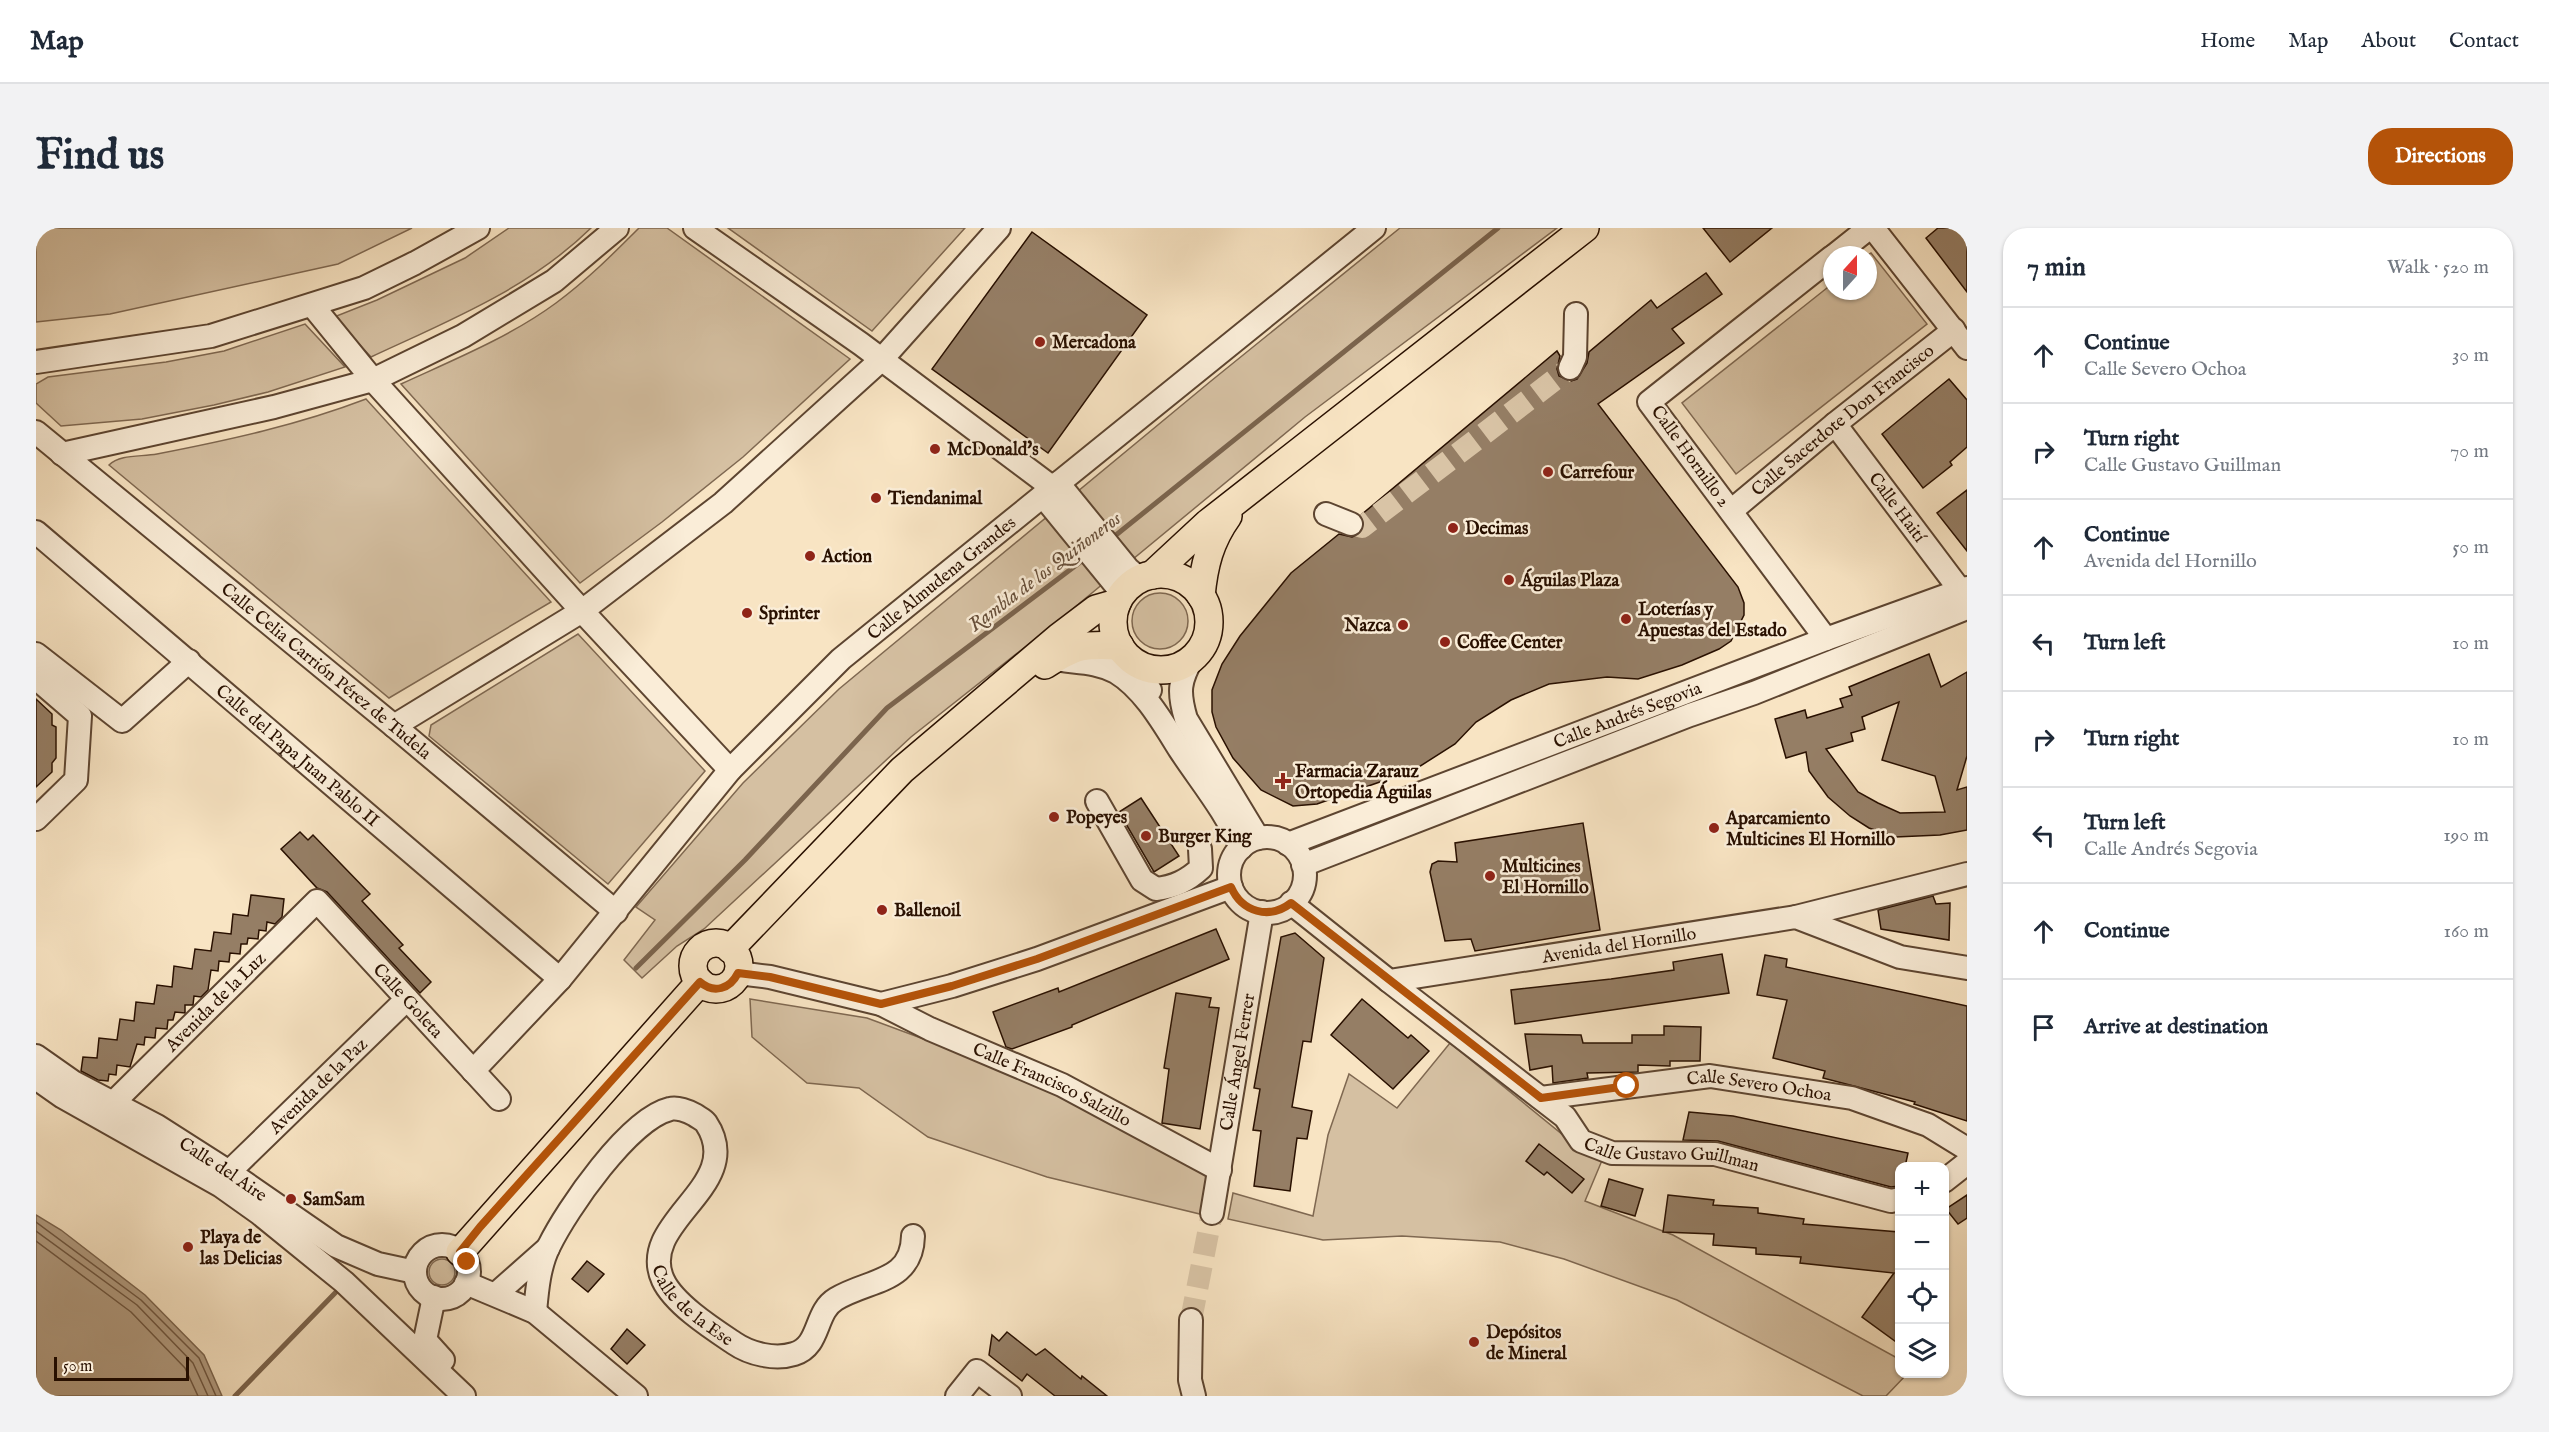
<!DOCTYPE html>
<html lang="en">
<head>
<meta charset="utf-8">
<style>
	:root { --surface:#fff; --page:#f2f2f3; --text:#1f2937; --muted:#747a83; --line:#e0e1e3; --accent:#b45309 }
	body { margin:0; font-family:"IM FELL English",serif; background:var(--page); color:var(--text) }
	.controls { position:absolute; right:18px; bottom:18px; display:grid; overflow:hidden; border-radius:12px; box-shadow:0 2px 4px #0004 }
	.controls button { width:54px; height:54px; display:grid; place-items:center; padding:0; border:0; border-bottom:2px solid var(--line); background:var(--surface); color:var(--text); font:30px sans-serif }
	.compass { position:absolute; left:1787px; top:18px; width:54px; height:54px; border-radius:50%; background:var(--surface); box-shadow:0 2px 4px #0004; rotate:21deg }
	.scale { position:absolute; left:18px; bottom:15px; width:135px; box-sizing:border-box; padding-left:6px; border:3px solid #291000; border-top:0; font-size:16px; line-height:21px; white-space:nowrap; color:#291000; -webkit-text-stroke:4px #faedd8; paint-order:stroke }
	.stop { position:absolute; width:18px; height:18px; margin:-14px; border:4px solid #b45309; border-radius:50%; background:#fff }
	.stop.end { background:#b45309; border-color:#fff; box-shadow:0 2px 6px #0008 }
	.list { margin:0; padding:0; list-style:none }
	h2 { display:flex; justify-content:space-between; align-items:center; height:78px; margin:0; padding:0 24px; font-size:26px }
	h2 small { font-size:20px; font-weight:400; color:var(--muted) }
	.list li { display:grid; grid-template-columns:39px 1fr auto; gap:18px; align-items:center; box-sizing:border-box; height:96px; padding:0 24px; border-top:2px solid var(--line) }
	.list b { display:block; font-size:22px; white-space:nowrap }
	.list p { margin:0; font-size:20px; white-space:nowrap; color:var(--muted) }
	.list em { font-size:20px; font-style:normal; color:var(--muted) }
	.icon { flex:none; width:33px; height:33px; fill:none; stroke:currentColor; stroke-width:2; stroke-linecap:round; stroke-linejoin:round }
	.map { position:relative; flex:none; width:1931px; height:1168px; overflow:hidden; border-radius:24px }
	header { display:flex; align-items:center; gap:36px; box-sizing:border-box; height:84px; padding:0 30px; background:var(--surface); border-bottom:2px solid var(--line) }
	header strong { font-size:28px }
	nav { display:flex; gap:33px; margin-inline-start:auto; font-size:21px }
	.intro { display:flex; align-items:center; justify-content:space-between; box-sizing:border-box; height:144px; padding:0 36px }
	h1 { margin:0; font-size:42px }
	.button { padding:15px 27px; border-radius:24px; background:var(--accent); color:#fff; font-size:21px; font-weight:700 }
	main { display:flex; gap:36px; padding:0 36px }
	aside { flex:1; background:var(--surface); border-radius:24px; box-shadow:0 2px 4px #0004 }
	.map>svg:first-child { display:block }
	.green { fill:#d5c0a2; stroke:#7f6851; stroke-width:1.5 }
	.water { fill:#b29c81; stroke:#7b644d; stroke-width:1.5 }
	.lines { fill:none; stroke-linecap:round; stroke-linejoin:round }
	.shore { stroke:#6e5640; stroke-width:1.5 }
	.stream { stroke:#7b644d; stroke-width:5 }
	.building { fill:#957e65; stroke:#291000; stroke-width:1.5; fill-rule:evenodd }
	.minor-tunnel { stroke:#d9c4a6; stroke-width:22; stroke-dasharray:22 11; stroke-linecap:butt }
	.minor-casing { stroke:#5d4531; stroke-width:26 }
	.major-casing { stroke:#291000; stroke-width:30 }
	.minor { stroke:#faedd8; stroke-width:22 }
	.major { stroke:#f8e4c3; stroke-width:27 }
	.route { stroke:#b45309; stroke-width:8 }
	.poi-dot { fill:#8f2418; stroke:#faedd8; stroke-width:2 }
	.labels { text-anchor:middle; stroke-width:5; stroke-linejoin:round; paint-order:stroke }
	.poi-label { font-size:18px; font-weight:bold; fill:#291000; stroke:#faedd8; text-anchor:start }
	.street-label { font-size:18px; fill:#291000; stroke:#faedd8 }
	.water-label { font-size:20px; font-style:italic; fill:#674f3a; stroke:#faedd8 }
</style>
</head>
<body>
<header>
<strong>Map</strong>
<nav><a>Home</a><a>Map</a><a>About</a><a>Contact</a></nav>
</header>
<div class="intro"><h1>Find us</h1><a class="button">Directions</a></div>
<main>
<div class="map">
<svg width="1931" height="1168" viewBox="0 0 1931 1168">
	<rect width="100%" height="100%" fill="#f8e4c3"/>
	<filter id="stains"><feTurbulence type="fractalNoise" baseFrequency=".00333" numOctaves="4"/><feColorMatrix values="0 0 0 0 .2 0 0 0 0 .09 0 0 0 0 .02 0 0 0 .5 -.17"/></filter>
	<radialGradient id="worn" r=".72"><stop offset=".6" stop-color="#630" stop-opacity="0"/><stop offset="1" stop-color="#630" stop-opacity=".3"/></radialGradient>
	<g class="green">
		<path d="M0,0H376L302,36L74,86L0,94Z"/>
		<path d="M473,0H555C493,61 412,93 335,129L298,89L341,72L429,30Z"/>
		<path d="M603,0H631L814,131L707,229L626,294L544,355L365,156C417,132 474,109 520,75C551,52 576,27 603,0Z"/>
		<path d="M692,0H929L836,103Z"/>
		<path d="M1364,0H1521L1269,189L1022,393L875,509L668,701L641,718L606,750L588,732L619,692L600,679L707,555L803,461L1175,153Z"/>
		<path d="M1835,25L1891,96L1700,246L1646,175L1796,56V63H1832V27Z"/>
		<path d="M269,96L309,139L232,164L178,177L106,191L25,198L0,175V156L12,149L130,134L188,123Z"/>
		<path d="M330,171L515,374L353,470L73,237C84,226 105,229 121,226C193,212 262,197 330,171Z"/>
		<circle cx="1124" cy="393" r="28"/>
		<path d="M542,406L669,543L572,656L393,508L395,497Z"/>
		<path d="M714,771L831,790L966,840L1037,871L1176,949L1168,987L1011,949L892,909L823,860L771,855L716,809Z"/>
		<path d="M1414,815L1548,924L1567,930L1549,973L1637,1007L1863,1131L1864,1146H1871L1850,1168H1827L1641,1072L1528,1031L1464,1014L1366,1008L1287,1012L1192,991L1197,965L1277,988L1292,907L1313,846L1361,880Z"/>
		<circle cx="406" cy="1044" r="13"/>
	</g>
	<path class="water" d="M0,987L25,1002L109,1067L168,1127L186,1168H0Z"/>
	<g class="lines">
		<g class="shore">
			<path d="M0,994L105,1072L163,1130L180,1168"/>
			<path d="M0,1003L101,1077L157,1135L172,1168"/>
			<path d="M0,1013L95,1084L149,1140L162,1168"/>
		</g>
		<g class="stream">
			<path d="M1075,311L1462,0"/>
			<path d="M600,740L709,632L851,480L1051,329"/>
			<path d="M199,1168L301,1063"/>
		</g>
	</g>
	<g class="building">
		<path d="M1667,0H1736L1694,34Z"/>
		<path d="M1902,0H1931V64L1890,10Z"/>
		<path d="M996,4L1111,87L1012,225L896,141Z"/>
		<path d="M1670,45L1686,66L1636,101L1648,115L1562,176L1702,359L1708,375V387L1695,413L1683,421L1646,437L1602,451L1571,449L1513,456L1475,472L1440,494L1419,516L1378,542L1281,576L1257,578L1225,562L1197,530L1180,499L1176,484V462L1186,436L1204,408L1255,345L1303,306L1316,309L1324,306L1328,295L1325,287L1521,123L1524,128L1521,141L1523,148L1535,153L1541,151L1551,135L1553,124L1615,72L1621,80Z"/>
		<path d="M1913,151L1931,172V219L1914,234L1916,237L1887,260L1846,206Z"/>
		<path d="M1931,262V323L1901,285Z"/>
		<path d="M1893,426L1905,459L1931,444V528L1921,562L1931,559V602L1904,607L1859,609L1833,600L1814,588L1792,569L1773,543L1770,524L1750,530L1739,491L1769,482L1771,490L1807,479L1804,471L1816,467L1813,459ZM1863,474L1846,532L1899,548L1909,584L1864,585L1842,575L1822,564L1790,521L1817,513L1815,505L1829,501L1826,489Z"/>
		<path d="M0,471L16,486V497L20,499V530L16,535V544L0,559Z"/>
		<path d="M1105,570L1143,628L1118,644L1083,584Z"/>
		<path d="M1547,595L1564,702L1439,723L1435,711L1409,713L1394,644L1396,636L1402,633L1421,634L1419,615Z"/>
		<path d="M264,604L272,612L277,607L334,666L326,673L367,717L363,720L395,754L384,765L291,664L281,660L245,621Z"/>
		<path d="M215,667L248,671L246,689L239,696L231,694L230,703L223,702L222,711L212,710L211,716H205L204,726L194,725L193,734L183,733L182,743L175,742L172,762L165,769L158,768L157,777H149V785L139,784L137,792H132L131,801L120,800L119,810L109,809L108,817L101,816L94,839L81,837L80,847L73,846L72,853L62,852L45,843L47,829L61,830L63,810L81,812L84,791L98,793L100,774L118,776L121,757L136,759L138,738L156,741L159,721L175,723L178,704L195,706L197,686L212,688Z"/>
		<path d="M1897,668L1900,676L1914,675L1913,712L1845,701L1842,682Z"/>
		<path d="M1180,701L1193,731L1036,797V799L976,821L970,819L957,784L1022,760L1023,764Z"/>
		<path d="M1259,705L1288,730L1275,814L1267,813L1256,879L1276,883L1271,911L1261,910L1254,963L1218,958L1225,903L1217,902L1224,861L1218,860L1245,709Z"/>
		<path d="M1686,726L1693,765L1479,796L1475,762L1575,751L1638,742L1637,734Z"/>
		<path d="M1729,727L1751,731L1750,739L1931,778V893L1878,876L1879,874L1787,850L1789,843L1737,830L1751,772L1721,767Z"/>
		<path d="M1140,765L1175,770L1173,779L1183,780L1164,901L1126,895L1133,841L1128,840Z"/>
		<path d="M1326,771L1372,810L1375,807L1393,823L1357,861L1295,807Z"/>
		<path d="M1628,798L1665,799L1664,833H1634V838L1602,837V844L1551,845L1552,850L1517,855L1516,838L1494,842L1489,806L1545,807L1547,815H1596V807H1628Z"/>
		<path d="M1653,884L1697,888L1872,925L1869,939H1863V958L1855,959L1682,913L1647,912Z"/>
		<path d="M1503,916L1548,951L1536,965L1511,944L1508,947L1490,933Z"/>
		<path d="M1573,951L1607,961L1599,988L1565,978Z"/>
		<path d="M1632,967L1678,972L1677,977L1722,980V985L1768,991L1767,996L1863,1004V1116L1826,1089L1858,1045L1764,1035L1765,1029L1720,1026V1020L1677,1017L1678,1006L1627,1004Z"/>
		<path d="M1931,967V990L1922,996L1910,981Z"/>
		<path d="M551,1033L568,1046L552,1064L536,1051Z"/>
		<path d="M591,1101L609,1117L591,1136L575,1121Z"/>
		<path d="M971,1104L1000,1127L1009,1121L1045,1151L1046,1148L1071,1168H1019L991,1146L986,1153L953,1127L956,1107L963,1113Z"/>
	</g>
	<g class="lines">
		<g class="minor-tunnel">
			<path d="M1315,296L1326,299L1534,140"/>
			<path d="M1155,1092L1176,985"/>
		</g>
		<defs>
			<g id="minor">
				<path d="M659,0L825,116L1017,260"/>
				<path d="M1837,0L1931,120"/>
				<path d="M1799,27L1833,0"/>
				<path d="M276,77L337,152L546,383L694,542"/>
				<path d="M0,134L175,108L328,60L379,35L442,0"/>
				<path d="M1534,140L1539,129L1540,86"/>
				<path id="s1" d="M1799,196L1924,362"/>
				<path id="s2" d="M0,204L358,498L580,684"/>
				<path d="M26,226L238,179L337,152L427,108L518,53L581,0"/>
				<path d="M1022,255L1092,341L1104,351"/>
				<path d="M1007,268L1087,366"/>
				<path id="s3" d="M1695,283L1799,196L1918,102"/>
				<path d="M1290,286L1315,296"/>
				<path id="s4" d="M0,304L524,751"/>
				<path d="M1790,411L1613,174L1796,29"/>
				<path d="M0,426L86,493L153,433"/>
				<path d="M1092,429L1114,462"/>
				<path d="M1157,429C1143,453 1142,464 1150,491L1222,610"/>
				<path d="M1018,431C1040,435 1059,433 1080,444C1108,461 1127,495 1144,522C1165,554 1190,583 1205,620"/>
				<path d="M0,450L44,488L40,552L0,591"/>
				<path d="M358,498L546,383L687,275L846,131L963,0"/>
				<path d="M1061,573L1106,652L1120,661C1138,659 1151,653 1165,640L1164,621"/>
				<circle cx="1231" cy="647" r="38"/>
				<path id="s5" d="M1252,616L1790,411L1931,360"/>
				<path d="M1267,637L1654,487L1718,465L1931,380"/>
				<path id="s6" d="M1255,675L1353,753L1760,689L1864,729L1931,740"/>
				<path d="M1760,689L1931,646"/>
				<path d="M702,745L734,749L845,776L916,758L1001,731L1195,659"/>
				<path id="s7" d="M1353,753L1529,889L1545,913L1576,925L1679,926L1855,973L1864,971"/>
				<path id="s8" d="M845,776L894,801L1026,857L1184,942"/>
				<path id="s9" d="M0,828L37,854L121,898L193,944L300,1018L342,1036L379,1044"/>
				<path id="s10" d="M437,843L524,751L694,542L805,431L1338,0"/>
				<path d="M0,850L27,869L185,958L223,985L308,1054L428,1168"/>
				<path id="s11" d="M1505,870L1674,848L1816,870L1892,897L1931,921"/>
				<path id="s12" d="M77,875L281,673L463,871"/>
				<path id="s13" d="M193,944L371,771"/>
				<path d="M1908,953L1931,935"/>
				<path id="s14" d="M1176,985L1226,684"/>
				<circle cx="406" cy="1044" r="27"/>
				<path d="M430,1055L499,1084L600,1168"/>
				<path d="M460,1066L512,1020"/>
				<path d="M398,1069L389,1112L407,1132"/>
				<path id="s15" d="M499,1084C501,1062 503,1038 513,1018C531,981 593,891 634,881C641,879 652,883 659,887C663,890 667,891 670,895C712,958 600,993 627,1052C638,1076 677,1101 698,1115C714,1126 739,1132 758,1126C785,1118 778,1084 800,1071C833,1051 876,1055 877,1008"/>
				<path d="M1155,1092L1154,1152L1158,1168"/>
				<path d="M921,1168L941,1143L974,1168"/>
			</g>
			<g id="major">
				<circle cx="1125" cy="394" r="48"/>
				<path d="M1116,347L1172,295L1549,0"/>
				<path d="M1165,368C1168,337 1174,313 1192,288"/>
				<path d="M1009,437C1040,417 1047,416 1084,418"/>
				<circle cx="680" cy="738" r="23"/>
				<path d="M694,721L866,542L1023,409L1060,381L1081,375"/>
				<path d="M424,1024L664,754"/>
			</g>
		</defs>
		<use href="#minor" class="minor-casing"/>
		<use href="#major" class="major-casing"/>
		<use href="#minor" class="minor"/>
		<use href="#major" class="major"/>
	</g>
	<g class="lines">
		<path class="route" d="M431,1034L424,1024L444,999L664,754C678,766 694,761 702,745L734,749L845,776L916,758L1001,731L1195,659C1206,684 1233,692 1255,675L1505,870L1591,858"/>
	</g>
	<g class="poi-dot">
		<circle cx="1004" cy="114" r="6"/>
		<circle cx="899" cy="221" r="6"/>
		<circle cx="1512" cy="244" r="6"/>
		<circle cx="840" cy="270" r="6"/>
		<circle cx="1417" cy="300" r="6"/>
		<circle cx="774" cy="328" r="6"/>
		<circle cx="1473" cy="352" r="6"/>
		<circle cx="711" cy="385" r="6"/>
		<circle cx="1590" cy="391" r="6"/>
		<circle cx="1367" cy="397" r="6"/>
		<circle cx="1409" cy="414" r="6"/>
		<path d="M1244 544h6v6h6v6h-6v6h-6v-6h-6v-6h6z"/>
		<circle cx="1018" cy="589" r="6"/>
		<circle cx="1678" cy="600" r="6"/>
		<circle cx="1110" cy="608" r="6"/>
		<circle cx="1454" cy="648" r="6"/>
		<circle cx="846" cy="682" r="6"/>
		<circle cx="255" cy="971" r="6"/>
		<circle cx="152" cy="1019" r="6"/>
		<circle cx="1438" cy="1114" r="6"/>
	</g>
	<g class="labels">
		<g class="poi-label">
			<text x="1016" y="120">Mercadona</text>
			<text x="911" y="227">McDonald's</text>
			<text x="1524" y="250">Carrefour</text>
			<text x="852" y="276">Tiendanimal</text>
			<text x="1429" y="306">Decimas</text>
			<text x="786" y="334">Action</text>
			<text x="1485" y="358">Águilas Plaza</text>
			<text x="1602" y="387">Loterías y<tspan x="1602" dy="21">Apuestas del Estado</tspan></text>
			<text x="723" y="391">Sprinter</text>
			<text x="1355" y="403" text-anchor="end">Nazca</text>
			<text x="1421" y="420">Coffee Center</text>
			<text x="1259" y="549">Farmacia Zarauz<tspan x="1259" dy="21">Ortopedia Águilas</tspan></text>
			<text x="1030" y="595">Popeyes</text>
			<text x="1690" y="596">Aparcamiento<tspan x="1690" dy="21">Multicines El Hornillo</tspan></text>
			<text x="1122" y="614">Burger King</text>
			<text x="1466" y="644">Multicines<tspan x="1466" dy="21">El Hornillo</tspan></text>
			<text x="858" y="688">Ballenoil</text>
			<text x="267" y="977">SamSam</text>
			<text x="164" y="1015">Playa de<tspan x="164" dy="21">las Delicias</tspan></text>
			<text x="1450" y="1110">Depósitos<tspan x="1450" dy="21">de Mineral</tspan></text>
		</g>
		<g class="street-label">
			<text dy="6" stroke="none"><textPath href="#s3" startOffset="144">Calle Sacerdote Don Francisco</textPath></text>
			<text transform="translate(1655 228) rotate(54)" y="6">Calle Hornillo 2</text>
			<text dy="6" stroke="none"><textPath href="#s1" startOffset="104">Calle Haití</textPath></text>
			<text dy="6" stroke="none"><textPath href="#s10" startOffset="682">Calle Almudena Grandes</textPath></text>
			<text dy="6" stroke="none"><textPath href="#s2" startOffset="376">Calle Celia Carrión Pérez de Tudela</textPath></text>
			<text dy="6" stroke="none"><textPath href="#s5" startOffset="363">Calle Andrés Segovia</textPath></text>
			<text dy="6" stroke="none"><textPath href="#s4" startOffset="344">Calle del Papa Juan Pablo II</textPath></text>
			<text dy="6" stroke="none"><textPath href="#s6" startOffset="358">Avenida del Hornillo</textPath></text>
			<text dy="6" stroke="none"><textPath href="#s12" startOffset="422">Calle Goleta</textPath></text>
			<text dy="6" stroke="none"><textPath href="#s12" startOffset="144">Avenida de la Luz</textPath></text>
			<text dy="6" stroke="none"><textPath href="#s14" startOffset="153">Calle Ángel Ferrer</textPath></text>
			<text dy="6" stroke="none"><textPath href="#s13" startOffset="124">Avenida de la Paz</textPath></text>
			<text dy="6" stroke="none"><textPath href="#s8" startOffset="189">Calle Francisco Salzillo</textPath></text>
			<text dy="6" stroke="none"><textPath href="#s11" startOffset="220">Calle Severo Ochoa</textPath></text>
			<text dy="6" stroke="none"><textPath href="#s7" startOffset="344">Calle Gustavo Guillman</textPath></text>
			<text dy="6" stroke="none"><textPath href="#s9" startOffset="219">Calle del Aire</textPath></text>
			<text dy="6" stroke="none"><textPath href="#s15" startOffset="508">Calle de la Ese</textPath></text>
		</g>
		<g class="water-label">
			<text transform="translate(1008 343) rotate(-37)" y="7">Rambla de los Quiñoneros</text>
		</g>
	</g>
	<rect width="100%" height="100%" filter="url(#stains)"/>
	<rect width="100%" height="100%" fill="url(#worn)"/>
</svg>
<div class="controls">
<button>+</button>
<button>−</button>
<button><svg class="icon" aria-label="locate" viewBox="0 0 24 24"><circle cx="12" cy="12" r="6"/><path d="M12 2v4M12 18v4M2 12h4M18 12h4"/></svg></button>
<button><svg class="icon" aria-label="layers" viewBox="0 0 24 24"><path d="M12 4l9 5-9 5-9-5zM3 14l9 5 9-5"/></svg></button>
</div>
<svg class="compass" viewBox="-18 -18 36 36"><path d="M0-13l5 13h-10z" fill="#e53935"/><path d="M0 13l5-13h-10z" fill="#747a83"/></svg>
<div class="scale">50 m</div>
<div class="stop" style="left:1591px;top:858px"></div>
<div class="stop end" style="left:431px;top:1034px"></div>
</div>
<aside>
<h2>7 min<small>Walk · 520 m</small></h2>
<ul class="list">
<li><svg class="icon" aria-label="ahead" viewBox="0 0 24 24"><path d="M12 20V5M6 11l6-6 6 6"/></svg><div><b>Continue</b><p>Calle Severo Ochoa</p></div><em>30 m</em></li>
<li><svg class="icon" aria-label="right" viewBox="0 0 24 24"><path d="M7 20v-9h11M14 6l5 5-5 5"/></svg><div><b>Turn right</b><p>Calle Gustavo Guillman</p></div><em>70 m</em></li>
<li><svg class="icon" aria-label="ahead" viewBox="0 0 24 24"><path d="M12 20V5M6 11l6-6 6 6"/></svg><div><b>Continue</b><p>Avenida del Hornillo</p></div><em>50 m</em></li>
<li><svg class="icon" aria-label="left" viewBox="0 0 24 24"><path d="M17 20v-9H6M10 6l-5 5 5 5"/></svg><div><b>Turn left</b></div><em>10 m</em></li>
<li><svg class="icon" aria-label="right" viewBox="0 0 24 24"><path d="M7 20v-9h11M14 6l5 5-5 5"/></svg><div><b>Turn right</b></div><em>10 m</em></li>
<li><svg class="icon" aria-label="left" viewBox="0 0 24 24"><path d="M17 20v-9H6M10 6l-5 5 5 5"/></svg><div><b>Turn left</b><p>Calle Andrés Segovia</p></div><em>190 m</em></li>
<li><svg class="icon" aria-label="ahead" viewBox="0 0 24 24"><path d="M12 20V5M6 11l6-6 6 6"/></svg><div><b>Continue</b></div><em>160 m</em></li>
<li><svg class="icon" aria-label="arrive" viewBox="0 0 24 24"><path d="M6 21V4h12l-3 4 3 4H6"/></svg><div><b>Arrive at destination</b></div></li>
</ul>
</aside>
</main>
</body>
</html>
